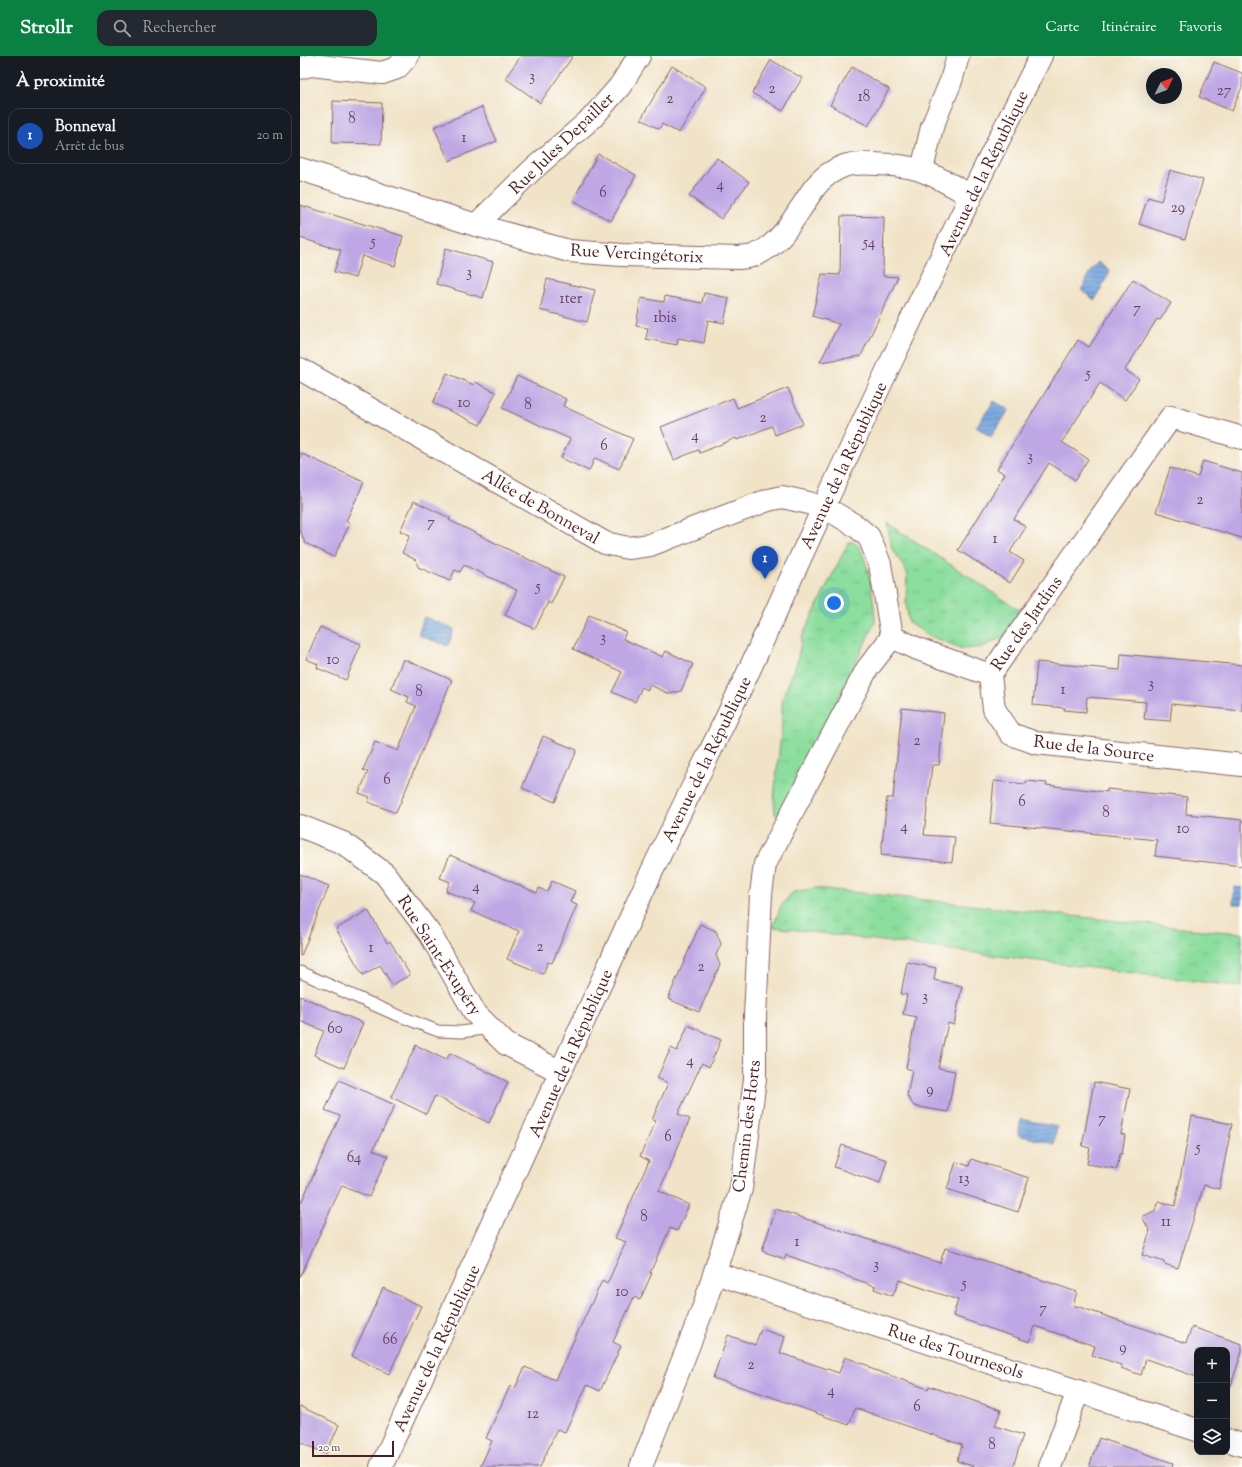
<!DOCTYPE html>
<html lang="fr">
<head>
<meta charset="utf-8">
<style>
	:root { --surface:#171b24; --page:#242831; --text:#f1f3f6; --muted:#9ea1a6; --line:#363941; --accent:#0b8043 }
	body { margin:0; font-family:"Sorts Mill Goudy",serif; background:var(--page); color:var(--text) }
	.controls { position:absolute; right:12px; bottom:12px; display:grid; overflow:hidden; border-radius:8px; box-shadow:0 4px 16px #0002 }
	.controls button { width:36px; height:36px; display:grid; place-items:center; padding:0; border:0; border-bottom:1px solid var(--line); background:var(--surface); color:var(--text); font:20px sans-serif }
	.compass { position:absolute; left:846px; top:12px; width:36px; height:36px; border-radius:50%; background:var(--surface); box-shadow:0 4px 16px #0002; rotate:47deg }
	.scale { position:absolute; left:12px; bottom:10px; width:82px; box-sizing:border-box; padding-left:4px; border:2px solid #4a1f2b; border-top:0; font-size:11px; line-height:14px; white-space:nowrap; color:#4a1f2b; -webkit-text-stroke:3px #fdfcf7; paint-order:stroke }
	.you { position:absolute; left:534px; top:547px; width:14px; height:14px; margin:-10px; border:3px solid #fff; border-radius:50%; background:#1a73e8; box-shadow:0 0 0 6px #1a73e833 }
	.badge { display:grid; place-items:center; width:26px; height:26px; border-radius:50%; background:var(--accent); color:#fff; font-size:13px; font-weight:700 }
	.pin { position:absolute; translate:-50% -33px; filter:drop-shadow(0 1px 2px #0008) }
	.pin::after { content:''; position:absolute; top:21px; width:14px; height:12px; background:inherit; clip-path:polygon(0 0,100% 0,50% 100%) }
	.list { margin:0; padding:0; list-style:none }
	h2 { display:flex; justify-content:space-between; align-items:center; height:52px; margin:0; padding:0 16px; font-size:17px }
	h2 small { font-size:13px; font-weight:400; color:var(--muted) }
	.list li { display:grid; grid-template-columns:26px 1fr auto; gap:12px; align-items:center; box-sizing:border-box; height:56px; margin:0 8px 8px; padding:0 8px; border:1px solid var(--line); border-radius:12px }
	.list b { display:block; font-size:15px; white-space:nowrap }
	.list p { margin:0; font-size:13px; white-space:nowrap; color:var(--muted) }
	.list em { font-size:13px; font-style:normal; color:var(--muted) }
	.icon { flex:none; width:22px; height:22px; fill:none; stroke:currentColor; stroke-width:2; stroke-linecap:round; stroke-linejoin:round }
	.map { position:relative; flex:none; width:942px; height:1411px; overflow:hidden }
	header { display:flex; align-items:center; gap:24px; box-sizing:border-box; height:56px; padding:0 20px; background:var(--accent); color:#fff }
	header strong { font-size:19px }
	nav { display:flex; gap:22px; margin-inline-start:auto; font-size:14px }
	.search { width:280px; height:36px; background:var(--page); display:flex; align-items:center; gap:10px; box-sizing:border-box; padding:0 14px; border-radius:12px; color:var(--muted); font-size:15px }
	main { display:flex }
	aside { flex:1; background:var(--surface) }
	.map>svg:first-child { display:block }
	.grass { fill:url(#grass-tufts); stroke:#6b7e64 }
	.water { fill:url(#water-rules); stroke:#5e6284 }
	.building { fill:#bea7e4 }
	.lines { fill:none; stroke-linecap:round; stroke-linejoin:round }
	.lane-casing { stroke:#846462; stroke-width:13 }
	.street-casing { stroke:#846462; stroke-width:24 }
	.secondary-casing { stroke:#846462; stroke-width:24 }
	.lane { stroke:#fff; stroke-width:11 }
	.street { stroke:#fff; stroke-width:22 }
	.secondary { stroke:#fff; stroke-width:22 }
	.labels { text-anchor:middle; stroke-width:3; stroke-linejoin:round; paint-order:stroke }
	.number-label { font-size:15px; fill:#674159 }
	.street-label { font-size:17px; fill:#4a1f2b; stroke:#fdfcf7 }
</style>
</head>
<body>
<header>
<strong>Strollr</strong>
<div class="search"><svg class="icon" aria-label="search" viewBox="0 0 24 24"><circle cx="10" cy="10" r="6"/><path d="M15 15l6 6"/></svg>Rechercher</div>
<nav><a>Carte</a><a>Itinéraire</a><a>Favoris</a></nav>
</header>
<main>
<aside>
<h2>À proximité<small></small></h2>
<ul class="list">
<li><span class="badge" style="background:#1a4fb4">1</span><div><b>Bonneval</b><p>Arrêt de bus</p></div><em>20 m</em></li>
</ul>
</aside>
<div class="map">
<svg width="942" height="1411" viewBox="0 0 942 1411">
	<defs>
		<pattern id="grass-tufts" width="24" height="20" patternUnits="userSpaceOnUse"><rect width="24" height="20" fill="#8cde9e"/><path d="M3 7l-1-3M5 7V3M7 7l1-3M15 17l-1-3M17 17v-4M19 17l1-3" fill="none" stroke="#7abe88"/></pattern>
		<pattern id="water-rules" width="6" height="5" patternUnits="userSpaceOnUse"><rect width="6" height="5" fill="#73a5de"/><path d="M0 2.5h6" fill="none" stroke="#6086b4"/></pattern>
	</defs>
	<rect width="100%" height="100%" fill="#fdfcf7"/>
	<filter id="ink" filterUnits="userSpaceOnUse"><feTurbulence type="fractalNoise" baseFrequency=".025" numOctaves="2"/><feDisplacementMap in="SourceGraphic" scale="8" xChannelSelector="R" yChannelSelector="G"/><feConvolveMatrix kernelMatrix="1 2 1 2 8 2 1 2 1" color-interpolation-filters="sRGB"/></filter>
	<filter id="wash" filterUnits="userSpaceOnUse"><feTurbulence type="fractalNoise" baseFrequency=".012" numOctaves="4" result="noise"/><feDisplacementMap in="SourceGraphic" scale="16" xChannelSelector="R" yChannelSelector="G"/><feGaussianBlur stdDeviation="0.9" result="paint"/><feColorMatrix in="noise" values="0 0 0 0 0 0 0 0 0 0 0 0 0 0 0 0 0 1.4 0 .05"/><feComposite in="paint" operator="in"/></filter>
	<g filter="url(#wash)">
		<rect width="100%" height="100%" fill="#f1e3c7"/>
		<g class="grass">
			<path d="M587,467L721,555L705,580L682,591L663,593L630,580L609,567L606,547L607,516L592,493Z"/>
			<path d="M549,485C551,486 556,487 557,489C568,498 575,551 575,566L524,673L479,761L475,758L474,741L482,669V644L497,606L502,581Z"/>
			<path d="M515,832L891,873L942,877V931L473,871L481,850L493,836Z"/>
		</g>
		<g class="water">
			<path d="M798,206L810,215L795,244L782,235C785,222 790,216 798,206Z"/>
			<path d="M694,345L709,354L691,381L676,371Z"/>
			<path d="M124,561L154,573L148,590L118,579Z"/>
			<path d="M934,831L942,832V848H933Z"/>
			<path d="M721,1063L757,1071L754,1088L718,1079Z"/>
		</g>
		<g id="blocks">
			<g class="building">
				<path d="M221,0H273L240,47L205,22Z"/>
				<path d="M471,4L502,22L483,55L452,37Z"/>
				<path d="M914,6L942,17V31L932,55L899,41Z"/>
				<path d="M372,10L406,31L379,77L362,68L359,73L341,63Z"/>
				<path d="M552,11L589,33L568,70L530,49Z"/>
				<path d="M33,45L82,47L81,88L32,87Z"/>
				<path d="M182,51L197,85L149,105L134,71Z"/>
				<path d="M298,98L336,119L311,165L273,144Z"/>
				<path d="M417,102L449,126L421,163L389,140Z"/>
				<path d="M870,114L903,124L885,183L839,168L848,141L861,145Z"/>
				<path d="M0,149L103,180L95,210L62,200L55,222L34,216L41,194L0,182Z"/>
				<path d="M541,160L584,161L583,220L598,221L561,300L520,306L539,268L512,260L522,218L540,219Z"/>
				<path d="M146,192L193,206L183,242L136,228Z"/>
				<path d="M247,223L295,234L287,266L240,254Z"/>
				<path d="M833,223L871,247L860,264L857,263L825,314L839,323L825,344L800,327L762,386L788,403L775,424L749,407L714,463L726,471L710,496L724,505L710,527L658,494L705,418L697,413L778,284L789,291Z"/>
				<path d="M404,237L429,242L424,267L408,264L404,287L378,282L377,289L346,283L348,272L336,270L341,242L364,246L365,240L402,247Z"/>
				<path d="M147,317L174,329L175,326L196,336L180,369L133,347Z"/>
				<path d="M217,320L266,343L263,350L333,383L319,413L295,402L289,415L261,402L270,383L202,352Z"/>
				<path d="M488,332L503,368L475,379L472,370L437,384L436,382L400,397L398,394L374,404L361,371L433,342L437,352Z"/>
				<path d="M0,397L64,426L46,465L50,467L34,501L5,487L0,474Z"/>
				<path d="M903,405L942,417V482L856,456L870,412L898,421Z"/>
				<path d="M114,445L150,462L149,464L264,521L251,548L248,546L235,573L205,559L217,534L164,509L160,516L155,514L150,525L118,511L116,504L102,497L110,479L100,475Z"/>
				<path d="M289,559L326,576L323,583L363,601L366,595L393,608L381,635L370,638L350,629L347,634L342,631L335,646L312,636L322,616L273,593Z"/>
				<path d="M20,571L61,588L46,624L17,612L18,608L6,603Z"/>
				<path d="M821,598L942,609V655L872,648L870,665L844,663L846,646L787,641L786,656L764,654L765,652L733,649L737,606L820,614Z"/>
				<path d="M103,603L152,624L96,757L68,746L70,741L59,737L68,716L63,714L75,686L98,695L116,650L107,646L109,641L91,633Z"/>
				<path d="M602,652L644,657L639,709H632L624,779L655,781L652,806L581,799L587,742H593Z"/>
				<path d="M243,680L277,694L255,746L222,732Z"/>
				<path d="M694,725L726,728V725L747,727L746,729L807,736V733L887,741L886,758L942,764V810L855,800L857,784L690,767Z"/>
				<path d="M150,799L237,837L239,832L247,836L252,825L275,835L270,846L277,849L252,907L248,906L243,918L207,903L219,875L171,855L175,847L146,835L150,826L140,822Z"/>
				<path d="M0,818L29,830L1,900H0Z"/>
				<path d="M68,854L87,887L90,885L110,919L92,929L80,909L63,919L36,873Z"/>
				<path d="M400,868L416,875L421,888L416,899L420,909L399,956L368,943Z"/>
				<path d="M607,906L636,912L634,924L662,930L654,969L648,967L638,1012L655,1015L648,1056L614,1050L607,1040L612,1014L606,1012L616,961L603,958L607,939L601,938Z"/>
				<path d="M0,940L63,967L44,1012L14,999L24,975L0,965Z"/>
				<path d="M388,969L421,984L409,1011L402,1007L378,1058L390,1063L359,1135L389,1149L377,1175L370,1172L350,1217H352L340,1244L334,1241L313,1286L321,1290L300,1335L287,1329L265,1376L257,1373L240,1411H180L192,1385L186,1382L210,1330L215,1332L225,1311L255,1324L302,1225L307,1228L326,1186L315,1182L349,1105L340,1100L356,1065L352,1064L368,1027L357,1022L371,992L377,995Z"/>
				<path d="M116,989L146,1004L150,997L208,1026L189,1067L135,1040L126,1058L91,1041Z"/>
				<path d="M39,1024L95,1049L73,1094L88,1100L69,1141L42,1129L0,1221V1149L40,1060L25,1054Z"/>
				<path d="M794,1026L830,1033L821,1078L825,1079L822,1098H820L817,1113L787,1108L790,1092L782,1090Z"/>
				<path d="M892,1060L932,1068L919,1133L904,1129L878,1212L864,1208V1206L842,1199L850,1175L842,1161L856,1154L859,1145L875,1150Z"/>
				<path d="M542,1089L587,1104L580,1127L534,1111Z"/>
				<path d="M671,1103L729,1122L718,1156L647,1133L656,1106L669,1110Z"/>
				<path d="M476,1153L640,1207L645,1192L674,1201L777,1236L773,1249L886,1287L892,1271L942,1288V1295L930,1332L927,1331V1294H897V1321L846,1303L841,1319L821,1312V1309L792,1299L795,1290L735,1270L730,1286L653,1260L658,1244L599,1224L593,1240L574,1233L575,1230L486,1199L485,1203L462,1195Z"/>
				<path d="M83,1232L121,1250L89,1318L52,1300Z"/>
				<path d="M461,1273L485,1281L480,1297L539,1317L545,1301L569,1310V1312L628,1333L629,1330L701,1354L695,1370L723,1379L713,1411H675L657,1405L662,1389L555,1352L549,1369L466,1339L413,1322L428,1279L455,1289Z"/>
				<path d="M0,1350L39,1369L26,1398L0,1386Z"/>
				<path d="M799,1382L873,1407L872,1411H789Z"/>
			</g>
		</g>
	</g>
	<g filter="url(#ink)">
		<use href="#blocks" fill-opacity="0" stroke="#846462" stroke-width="1"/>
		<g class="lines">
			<defs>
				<path id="lane" d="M0,916L92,957L138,975L161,976L190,972"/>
				<g id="street">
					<path d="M0,12L11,9L82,17L97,12L108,0"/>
					<path d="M0,113L176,169L269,195L322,199L440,202C445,201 451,201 455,199C483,188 498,154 515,131C522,122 533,114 544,110C557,105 608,109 622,115C639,121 655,131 671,140"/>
					<path d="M622,114L632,71L651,25L658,0"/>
					<path d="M176,169L232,114L292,62L320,30L339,0"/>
					<path d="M0,313L305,487L328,492L350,489L468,444L482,441L509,447L536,458L556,470L569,481L580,508L592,581L618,593L690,619L871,361L942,382"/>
					<path d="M690,619L694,653L711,678L736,687L942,709"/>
					<path d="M0,770L43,787L85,818L130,878L175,957L206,988L261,1016"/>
					<path d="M415,1217L897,1374"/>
					<path d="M927,1384L942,1389"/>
					<path d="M341,1411L404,1250L441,1133L455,1023V960L461,838L465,808L567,613L592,581"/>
					<path d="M750,1411L778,1335"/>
				</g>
				<path id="secondary" d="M81,1411C168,1221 253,1030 340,841C376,762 416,686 452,608C545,403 639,199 741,0"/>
			</defs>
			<use href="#lane" class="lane-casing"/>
			<use href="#street" class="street-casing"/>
			<use href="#secondary" class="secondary-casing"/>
			<use href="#lane" class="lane"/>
			<use href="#street" class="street"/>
			<use href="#secondary" class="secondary"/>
		</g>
	</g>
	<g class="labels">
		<g class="number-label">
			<text x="232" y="25">3</text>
			<text x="472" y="37">2</text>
			<text x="924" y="39">27</text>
			<text x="564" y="45">18</text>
			<text x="370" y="47">2</text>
			<text x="52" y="67">8</text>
			<text x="164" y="86">1</text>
			<text x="420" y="133">4</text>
			<text x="303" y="141">6</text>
			<text x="878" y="156">29</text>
			<text x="73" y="190">5</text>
			<text x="569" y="191">54</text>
			<text x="169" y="221">3</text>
			<text x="271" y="247">1ter</text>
			<text x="837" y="257">7</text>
			<text x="365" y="266">1bis</text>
			<text x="788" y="322">5</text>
			<text x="164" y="351">10</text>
			<text x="228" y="353">8</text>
			<text x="463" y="366">2</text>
			<text x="395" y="384">4</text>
			<text x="304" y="394">6</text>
			<text x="730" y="405">3</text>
			<text x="900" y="448">2</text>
			<text x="131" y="471">7</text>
			<text x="695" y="487">1</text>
			<text x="238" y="535">5</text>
			<text x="303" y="586">3</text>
			<text x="33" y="608">10</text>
			<text x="851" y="632">3</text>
			<text x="763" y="638">1</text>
			<text x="119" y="640">8</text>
			<text x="617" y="689">2</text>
			<text x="87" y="728">6</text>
			<text x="722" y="750">6</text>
			<text x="806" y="761">8</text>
			<text x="604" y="775">4</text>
			<text x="883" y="777">10</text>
			<text x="176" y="835">4</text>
			<text x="240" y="895">2</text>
			<text x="71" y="896">1</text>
			<text x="401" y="915">2</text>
			<text x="625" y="945">3</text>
			<text x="35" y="977">60</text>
			<text x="390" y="1009">4</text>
			<text x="630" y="1038">9</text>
			<text x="802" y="1067">7</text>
			<text x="368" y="1085">6</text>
			<text x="898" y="1096">5</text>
			<text x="54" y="1106">64</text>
			<text x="664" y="1127">13</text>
			<text x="344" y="1165">8</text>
			<text x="866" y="1170">11</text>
			<text x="497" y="1190">1</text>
			<text x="576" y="1213">3</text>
			<text x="664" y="1232">5</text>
			<text x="322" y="1240">10</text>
			<text x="743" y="1257">7</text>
			<text x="90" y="1288">66</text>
			<text x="823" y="1296">9</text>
			<text x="451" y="1313">2</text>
			<text x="531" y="1339">4</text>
			<text x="617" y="1355">6</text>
			<text x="233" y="1362">12</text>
			<text x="692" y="1393">8</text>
		</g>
		<g class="street-label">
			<text transform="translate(261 87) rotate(-44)" y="6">Rue Jules Depailler</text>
			<text transform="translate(683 117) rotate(-64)" y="6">Avenue de la République</text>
			<text transform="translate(337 197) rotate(3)" y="6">Rue Vercingétorix</text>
			<text transform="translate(543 409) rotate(-65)" y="6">Avenue de la République</text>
			<text transform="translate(241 450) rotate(30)" y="6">Allée de Bonneval</text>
			<text transform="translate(726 567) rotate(-55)" y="6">Rue des Jardins</text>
			<text transform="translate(794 692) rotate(7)" y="6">Rue de la Source</text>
			<text transform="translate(406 703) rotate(-64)" y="6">Avenue de la République</text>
			<text transform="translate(140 899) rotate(57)" y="6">Rue Saint-Exupéry</text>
			<text transform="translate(270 997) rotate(-66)" y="6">Avenue de la République</text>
			<text transform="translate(446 1070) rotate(-83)" y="6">Chemin des Horts</text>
			<text transform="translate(136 1292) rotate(-65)" y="6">Avenue de la République</text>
			<text transform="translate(656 1295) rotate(18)" y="6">Rue des Tournesols</text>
		</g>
	</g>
</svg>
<div class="controls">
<button>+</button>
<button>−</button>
<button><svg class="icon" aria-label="layers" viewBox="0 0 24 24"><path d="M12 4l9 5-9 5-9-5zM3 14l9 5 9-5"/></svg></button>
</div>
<svg class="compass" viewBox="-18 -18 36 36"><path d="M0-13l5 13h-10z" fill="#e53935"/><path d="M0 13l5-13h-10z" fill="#9ea1a6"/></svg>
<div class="scale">20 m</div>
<div class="you"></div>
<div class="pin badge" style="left:465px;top:523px;background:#1a4fb4">1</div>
</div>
</main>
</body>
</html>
